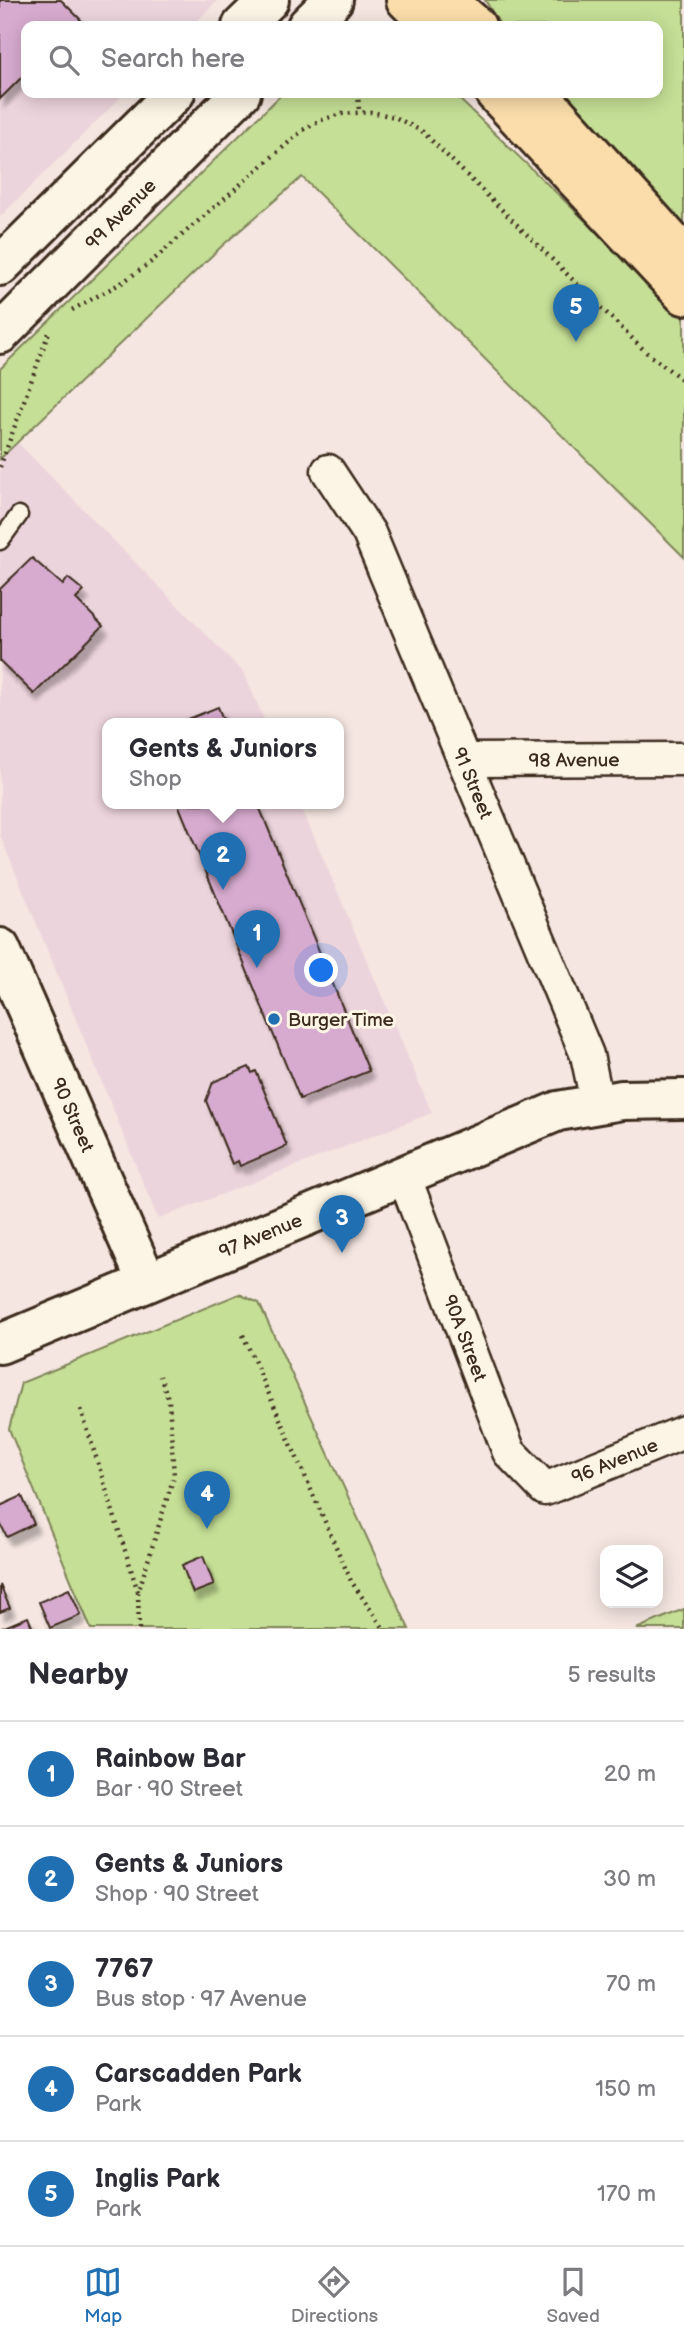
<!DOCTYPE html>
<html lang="en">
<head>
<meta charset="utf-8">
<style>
	:root { --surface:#fff; --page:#f2f2f3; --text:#2b2b33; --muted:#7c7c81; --line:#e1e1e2; --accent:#1f6fb2 }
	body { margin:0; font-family:"Balsamiq Sans",sans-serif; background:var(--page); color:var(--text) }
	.controls { position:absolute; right:21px; bottom:21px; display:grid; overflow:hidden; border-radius:14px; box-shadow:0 4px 18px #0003 }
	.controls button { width:63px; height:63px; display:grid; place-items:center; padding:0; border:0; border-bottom:2px solid var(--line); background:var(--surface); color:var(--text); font:35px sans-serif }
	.you { position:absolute; left:322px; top:971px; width:24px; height:24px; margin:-18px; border:5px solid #fff; border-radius:50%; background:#1a73e8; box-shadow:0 0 0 10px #1a73e833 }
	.badge { display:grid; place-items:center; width:46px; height:46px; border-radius:50%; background:var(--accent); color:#fff; font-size:23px; font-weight:700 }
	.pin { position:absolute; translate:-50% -58px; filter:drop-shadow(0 2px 4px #0008) }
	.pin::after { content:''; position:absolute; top:37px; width:24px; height:21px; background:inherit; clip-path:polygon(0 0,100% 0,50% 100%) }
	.popup { position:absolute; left:102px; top:718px; width:242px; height:91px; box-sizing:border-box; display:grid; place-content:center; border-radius:14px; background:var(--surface); filter:drop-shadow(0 2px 5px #0005); font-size:23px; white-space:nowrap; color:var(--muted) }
	.popup b { font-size:26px; color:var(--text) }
	.popup::after { content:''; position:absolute; left:50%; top:100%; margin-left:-14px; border:14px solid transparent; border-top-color:var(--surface) }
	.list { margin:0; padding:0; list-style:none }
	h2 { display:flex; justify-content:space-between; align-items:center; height:91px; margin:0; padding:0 28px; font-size:30px }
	h2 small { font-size:23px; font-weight:400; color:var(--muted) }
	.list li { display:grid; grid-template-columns:46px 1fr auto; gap:21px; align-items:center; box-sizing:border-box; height:105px; padding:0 28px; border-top:2px solid var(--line) }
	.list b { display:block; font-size:26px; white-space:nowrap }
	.list p { margin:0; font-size:23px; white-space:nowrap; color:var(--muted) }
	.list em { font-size:23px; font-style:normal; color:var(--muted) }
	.icon { flex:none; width:38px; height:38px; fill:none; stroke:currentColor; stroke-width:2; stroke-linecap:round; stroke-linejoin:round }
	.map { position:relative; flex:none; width:684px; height:1629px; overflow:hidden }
	.search { position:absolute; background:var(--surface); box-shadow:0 4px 18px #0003; left:21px; right:21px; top:21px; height:77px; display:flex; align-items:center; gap:18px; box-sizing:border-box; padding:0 24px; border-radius:14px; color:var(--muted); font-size:26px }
	.sheet { height:616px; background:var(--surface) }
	nav { display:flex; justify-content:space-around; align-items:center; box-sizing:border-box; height:98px; border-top:2px solid var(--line); background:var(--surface); font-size:19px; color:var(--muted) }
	nav a { display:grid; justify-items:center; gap:4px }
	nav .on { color:var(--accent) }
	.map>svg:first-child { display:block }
	.built { fill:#ecd4dc }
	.green { fill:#c5df96; stroke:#80845a; stroke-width:2 }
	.building { fill:#d7abcf; stroke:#3b2a1e; stroke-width:2; filter:url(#shadow) }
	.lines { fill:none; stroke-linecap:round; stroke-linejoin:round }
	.service-casing { stroke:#3b2a1e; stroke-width:21 }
	.minor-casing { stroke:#3b2a1e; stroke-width:37 }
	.tertiary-casing { stroke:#3b2a1e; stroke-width:44 }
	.primary-casing { stroke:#3b2a1e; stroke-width:44 }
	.path { stroke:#3b2a1e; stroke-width:4.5; stroke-dasharray:2 5; stroke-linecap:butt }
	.service { stroke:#fcf5e5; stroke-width:16 }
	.minor { stroke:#fcf5e5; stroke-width:32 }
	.tertiary { stroke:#fcf5e5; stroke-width:38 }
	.primary { stroke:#fbddab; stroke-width:38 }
	.poi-dot { fill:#1f6fb2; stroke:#fcf5e5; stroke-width:2.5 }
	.labels { text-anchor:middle; stroke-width:6; stroke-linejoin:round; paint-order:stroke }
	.street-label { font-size:19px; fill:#3b2a1e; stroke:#fcf5e5 }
	.poi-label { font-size:19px; fill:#3b2a1e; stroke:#fcf5e5; text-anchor:start }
</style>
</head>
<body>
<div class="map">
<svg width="684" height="1629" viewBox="0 0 684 1629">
	<defs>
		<filter id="shadow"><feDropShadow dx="4.5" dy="8" stdDeviation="2" flood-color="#0004"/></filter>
	</defs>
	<rect width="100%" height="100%" fill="#f5e6e1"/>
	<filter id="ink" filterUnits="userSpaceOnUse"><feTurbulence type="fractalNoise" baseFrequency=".0143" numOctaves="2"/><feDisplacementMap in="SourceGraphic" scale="14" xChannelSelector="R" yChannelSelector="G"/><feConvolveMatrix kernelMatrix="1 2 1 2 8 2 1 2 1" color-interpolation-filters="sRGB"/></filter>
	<g filter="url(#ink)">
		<g class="built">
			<path d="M0,0H218L192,26H26V93H125L0,217Z"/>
			<path d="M17,442L244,673L266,724H108V804H300L432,1113L158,1219L0,835V459Z"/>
		</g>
		<g class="green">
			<path d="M485,0H684V232L557,93H658V26H501Z"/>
			<path d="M283,93H453L684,316V557L302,177L223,245L0,459V369Z"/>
			<path d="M239,1294L259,1303L409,1629H91L9,1429L21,1383Z"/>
			<path d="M684,1609V1629H636Z"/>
		</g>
		<g class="building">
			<path d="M0,0H61L81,20L74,26H26V73L0,99Z"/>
			<path d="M32,558L63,585L68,578L84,591L76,599L103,626L34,694L0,661V589Z"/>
			<path d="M218,707L225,724H176Z"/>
			<path d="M178,804H258L369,1071L300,1099Z"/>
			<path d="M249,1067L252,1073L256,1071L287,1146L240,1166L238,1161L232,1164L206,1101L213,1082Z"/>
			<path d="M22,1496L34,1524L7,1537L0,1523V1506Z"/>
			<path d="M203,1556L214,1585L193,1593L182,1565Z"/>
			<path d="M0,1585L10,1608L0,1612Z"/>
			<path d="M69,1589L81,1615L50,1628L39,1602Z"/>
			<path d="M28,1617L33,1629H0Z"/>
		</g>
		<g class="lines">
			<defs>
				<path id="service" d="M0,541L19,515"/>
				<g id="minor">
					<path id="s1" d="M328,471L369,533L587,1055L597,1102"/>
					<path id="s2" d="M466,760L684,759"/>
					<path id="s3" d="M404,1176L509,1452L545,1489L684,1432"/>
				</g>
				<g id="tertiary">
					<path d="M242,26L269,0"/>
					<path d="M307,26L333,0"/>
					<path d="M0,266L175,93"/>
					<path id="s4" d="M0,334L241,93"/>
					<path id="s5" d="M0,948L147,1282"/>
					<path id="s6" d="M0,1344L558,1111L622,1100L684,1099"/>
				</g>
				<g id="primary">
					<path d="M406,0L432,26"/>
					<path d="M447,0L476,26"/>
					<path d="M495,93L684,295"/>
					<path d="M538,93L684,255"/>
				</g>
			</defs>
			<use href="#service" class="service-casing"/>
			<use href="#minor" class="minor-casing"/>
			<use href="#tertiary" class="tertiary-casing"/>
			<use href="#primary" class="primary-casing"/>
			<g class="path">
				<path d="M358,93L359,111"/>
				<path d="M72,310L123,282L151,262L303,130L322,120L340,114L371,112L395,117L423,132L647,353L684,381"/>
				<path d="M0,467L49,332"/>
				<path d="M243,1335L351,1581L384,1629"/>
				<path d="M81,1409L138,1592"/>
				<path d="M139,1629L138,1593L174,1476L169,1401L160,1376"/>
			</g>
			<use href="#service" class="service"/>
			<use href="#minor" class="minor"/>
			<use href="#tertiary" class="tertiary"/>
			<use href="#primary" class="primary"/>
		</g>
	</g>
	<circle class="poi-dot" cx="274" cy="1019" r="7"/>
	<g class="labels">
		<g class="street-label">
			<text dy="7" stroke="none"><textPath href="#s4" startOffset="170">99 Avenue</textPath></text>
			<text dy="7" stroke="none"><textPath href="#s2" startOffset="108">98 Avenue</textPath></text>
			<text dy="7" stroke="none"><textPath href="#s1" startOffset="345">91 Street</textPath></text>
			<text dy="7" stroke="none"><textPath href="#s5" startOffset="182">90 Street</textPath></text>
			<text dy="7" stroke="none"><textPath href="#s6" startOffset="282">97 Avenue</textPath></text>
			<text dy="7" stroke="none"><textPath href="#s3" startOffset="173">90A Street</textPath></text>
			<text dy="7" stroke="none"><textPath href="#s3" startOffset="422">96 Avenue</textPath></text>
		</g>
		<g class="poi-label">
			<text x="288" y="1026">Burger Time</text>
		</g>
	</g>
</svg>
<div class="controls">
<button><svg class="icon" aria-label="layers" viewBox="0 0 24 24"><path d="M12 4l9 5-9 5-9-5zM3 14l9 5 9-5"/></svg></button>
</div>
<div class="you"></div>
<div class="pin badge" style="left:257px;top:968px">1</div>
<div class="pin badge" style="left:223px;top:890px">2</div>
<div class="popup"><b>Gents &amp; Juniors</b>Shop</div>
<div class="pin badge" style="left:342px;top:1253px">3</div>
<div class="pin badge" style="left:207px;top:1529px">4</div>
<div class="pin badge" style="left:576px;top:342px">5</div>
<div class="search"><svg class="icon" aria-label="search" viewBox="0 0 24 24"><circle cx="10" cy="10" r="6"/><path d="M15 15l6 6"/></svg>Search here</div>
</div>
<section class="sheet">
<h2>Nearby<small>5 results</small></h2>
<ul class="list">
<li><span class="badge">1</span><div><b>Rainbow Bar</b><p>Bar · 90 Street</p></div><em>20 m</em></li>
<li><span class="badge">2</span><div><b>Gents &amp; Juniors</b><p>Shop · 90 Street</p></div><em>30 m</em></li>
<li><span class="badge">3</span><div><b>7767</b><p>Bus stop · 97 Avenue</p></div><em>70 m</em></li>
<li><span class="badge">4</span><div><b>Carscadden Park</b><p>Park</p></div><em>150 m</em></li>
<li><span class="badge">5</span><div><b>Inglis Park</b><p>Park</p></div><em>170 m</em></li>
</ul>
</section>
<nav>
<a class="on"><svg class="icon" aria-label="map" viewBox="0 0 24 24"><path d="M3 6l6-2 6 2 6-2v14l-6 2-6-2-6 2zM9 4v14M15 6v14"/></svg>Map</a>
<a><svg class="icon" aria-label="directions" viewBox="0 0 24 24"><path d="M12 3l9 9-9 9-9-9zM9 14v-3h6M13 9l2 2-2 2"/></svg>Directions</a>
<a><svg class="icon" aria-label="saved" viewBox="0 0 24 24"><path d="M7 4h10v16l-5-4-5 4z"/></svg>Saved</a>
</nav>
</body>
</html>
